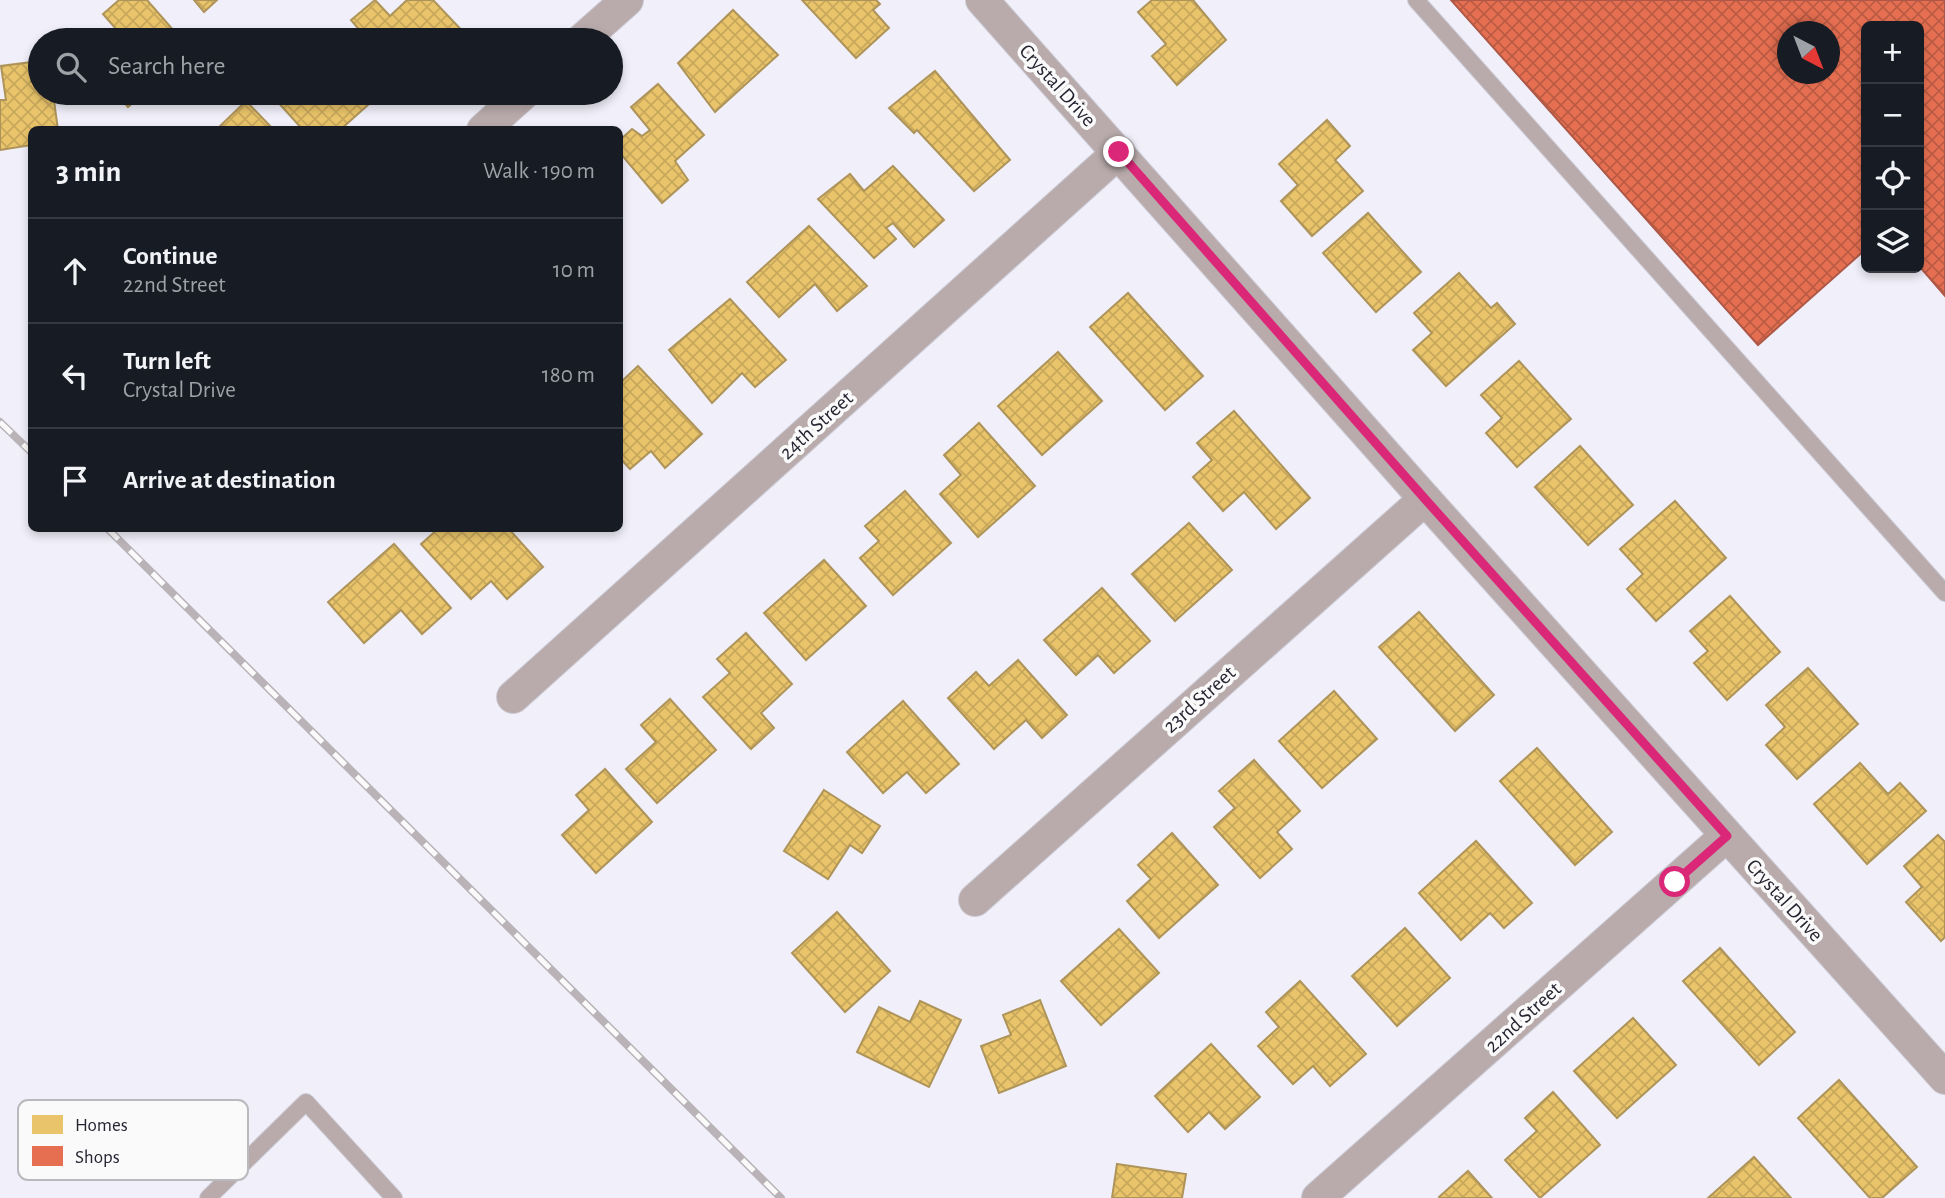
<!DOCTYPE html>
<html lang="en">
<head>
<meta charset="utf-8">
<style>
	:root { --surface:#171b24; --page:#242831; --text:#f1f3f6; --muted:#9ea1a6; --line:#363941 }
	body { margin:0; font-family:"Alegreya Sans",sans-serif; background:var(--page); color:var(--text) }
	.controls { position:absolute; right:21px; top:21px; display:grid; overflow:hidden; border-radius:10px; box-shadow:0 4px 10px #0003 }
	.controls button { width:63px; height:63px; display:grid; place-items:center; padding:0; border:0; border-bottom:2px solid var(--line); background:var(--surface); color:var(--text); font:35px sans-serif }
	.compass { position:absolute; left:1777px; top:21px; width:63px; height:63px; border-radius:50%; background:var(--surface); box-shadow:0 4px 10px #0003; rotate:138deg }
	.stop { position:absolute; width:21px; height:21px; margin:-16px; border:5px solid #db2777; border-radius:50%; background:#fff }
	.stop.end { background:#db2777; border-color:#fff; box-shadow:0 2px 7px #0008 }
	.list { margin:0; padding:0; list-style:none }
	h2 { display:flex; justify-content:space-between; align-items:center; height:91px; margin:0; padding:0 28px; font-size:30px }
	h2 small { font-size:23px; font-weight:400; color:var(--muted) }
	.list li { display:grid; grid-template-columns:46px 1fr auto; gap:21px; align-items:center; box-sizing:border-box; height:105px; padding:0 28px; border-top:2px solid var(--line) }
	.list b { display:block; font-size:26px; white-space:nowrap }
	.list p { margin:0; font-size:23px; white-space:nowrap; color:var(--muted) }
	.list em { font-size:23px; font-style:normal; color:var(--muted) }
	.icon { flex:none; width:38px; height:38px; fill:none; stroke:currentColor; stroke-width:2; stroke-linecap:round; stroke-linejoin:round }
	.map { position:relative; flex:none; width:1945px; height:1198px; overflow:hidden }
	.search { position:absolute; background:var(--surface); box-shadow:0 4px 10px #0003; left:28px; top:28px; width:595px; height:77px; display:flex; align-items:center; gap:18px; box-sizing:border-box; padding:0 24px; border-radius:38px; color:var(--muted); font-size:26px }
	.panel { position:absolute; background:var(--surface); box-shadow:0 4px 10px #0003; left:28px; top:126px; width:595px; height:406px; border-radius:10px }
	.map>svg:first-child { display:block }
	.homes { fill:url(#homes-cross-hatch); stroke:#ae9459; stroke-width:2 }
	.shops { fill:url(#shops-cross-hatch); stroke:#ad5847; stroke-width:2; fill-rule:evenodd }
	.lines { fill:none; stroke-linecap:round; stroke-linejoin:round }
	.lane-casing { stroke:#cccbd5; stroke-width:18 }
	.street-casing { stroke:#cccbd5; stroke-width:34 }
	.lane { stroke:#b9abac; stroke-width:16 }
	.street { stroke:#b9abac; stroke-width:32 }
	.rail-casing { stroke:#b9b2b7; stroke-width:8 }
	.rail { stroke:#fafafa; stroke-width:5; stroke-dasharray:16; stroke-linecap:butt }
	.route { stroke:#db2777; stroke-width:9 }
	.labels { text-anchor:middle; stroke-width:7; stroke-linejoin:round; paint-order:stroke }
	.street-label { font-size:21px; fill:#262431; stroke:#fafafa }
	.key { fill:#fafafa; stroke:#bababe; stroke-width:2 }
	.key-label { font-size:19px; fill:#262431 }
</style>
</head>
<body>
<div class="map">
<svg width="1945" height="1198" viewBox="0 0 1945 1198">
	<defs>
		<pattern id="homes-cross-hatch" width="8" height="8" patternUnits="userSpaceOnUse" patternTransform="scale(1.75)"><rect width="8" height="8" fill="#e9c46a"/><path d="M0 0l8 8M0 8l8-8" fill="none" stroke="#c8a85c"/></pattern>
		<pattern id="shops-cross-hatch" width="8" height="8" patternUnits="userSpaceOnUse" patternTransform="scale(1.75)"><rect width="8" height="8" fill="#e76f51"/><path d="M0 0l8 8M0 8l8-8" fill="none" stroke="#bb5b44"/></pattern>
	</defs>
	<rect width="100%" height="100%" fill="#f0effa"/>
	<g class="homes">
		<path d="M119,0H147L182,40H121L124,38L103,14Z"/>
		<path d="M194,0H217L204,12Z"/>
		<path d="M375,0L390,16L407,0H433L471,40H368L351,20Z"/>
		<path d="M802,0H876L880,4L873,10L889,28L856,58Z"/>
		<path d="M1152,0H1193L1226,40L1177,85L1152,56L1166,44L1138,12Z"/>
		<path d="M733,10L778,55L715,112L678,63Z"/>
		<path d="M40,61V93H53L58,130H32V145L0,150V100H6L1,66Z"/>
		<path d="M935,71L1010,160L974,191L917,130L914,133L889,108Z"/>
		<path d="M658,84L704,135L675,161L688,180L662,203L620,153V140L632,129L642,136L650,130L631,107Z"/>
		<path d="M116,93H144L128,107Z"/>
		<path d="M284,93H375L378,96L340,130H303L276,100Z"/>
		<path d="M246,101L274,130H216Z"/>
		<path d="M1327,120L1350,146L1335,160L1363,191L1312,236L1281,201L1298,185L1279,164Z"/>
		<path d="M893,166L944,220L914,247L893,223L886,228L896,239L874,258L818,199L850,174L864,191Z"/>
		<path d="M1368,213L1421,272L1376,312L1323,253Z"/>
		<path d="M809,226L867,286L837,311L815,284L779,317L747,282Z"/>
		<path d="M1459,273L1491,308L1497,303L1515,324L1446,386L1413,350L1432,333L1414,313Z"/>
		<path d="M1128,293L1203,376L1165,410L1090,327Z"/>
		<path d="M730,299L786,360L755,387L742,373L712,403L669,350Z"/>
		<path d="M1058,352L1102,401L1042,455L998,406Z"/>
		<path d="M1519,361L1571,419L1517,467L1486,433L1502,418L1481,395Z"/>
		<path d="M638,366L702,434L665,468L651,451L630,469L620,458V383Z"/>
		<path d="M1234,411L1310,498L1276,529L1244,492L1223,511L1193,477L1212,460L1197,443Z"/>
		<path d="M979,423L1035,486L978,537L940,494L961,475L944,455Z"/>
		<path d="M1580,446L1633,505L1588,545L1535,487Z"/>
		<path d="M905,491L951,543L893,595L860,558L879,541L865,526Z"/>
		<path d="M1675,501L1726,558L1656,621L1627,589L1643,574L1620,549Z"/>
		<path d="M1189,523L1232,570L1175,621L1132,574Z"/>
		<path d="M439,528H469L472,531L475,528H508L543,567L507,599L491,581L471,599L421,544Z"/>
		<path d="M394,544L451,608L422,634L401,610L364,643L328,602Z"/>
		<path d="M824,560L866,606L806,660L764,613Z"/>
		<path d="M1102,588L1150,641L1114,673L1098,655L1076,675L1044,640Z"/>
		<path d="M1730,596L1780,652L1727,700L1694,663L1708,651L1690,631Z"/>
		<path d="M1419,612L1494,695L1455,731L1379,647Z"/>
		<path d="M746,633L792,684L761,713L774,728L751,749L703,697L730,673L717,659Z"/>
		<path d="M1018,660L1067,715L1042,738L1026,720L994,749L948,698L976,672L989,686Z"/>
		<path d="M1808,668L1858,724L1797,779L1766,745L1785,727L1766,705Z"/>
		<path d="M1334,691L1377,739L1322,788L1279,741Z"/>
		<path d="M670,699L716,750L657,803L626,769L656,742L641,725Z"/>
		<path d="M903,701L959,764L926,793L907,772L883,793L847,752Z"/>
		<path d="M1537,748L1612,832L1575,865L1500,781Z"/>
		<path d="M1254,760L1300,811L1277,832L1292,849L1260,878L1214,827L1235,808L1219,791Z"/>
		<path d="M1860,763L1888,794L1900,783L1926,811L1867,864L1814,804Z"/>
		<path d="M605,769L652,822L596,873L562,835L589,810L576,795Z"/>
		<path d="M824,790L880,826L862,853L850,845L828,879L784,851Z"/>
		<path d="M1172,833L1218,885L1159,938L1127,901L1151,879L1138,865Z"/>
		<path d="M1938,835L1945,842V937L1941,941L1906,902L1922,887L1904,866Z"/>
		<path d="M1476,841L1532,903L1504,928L1490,913L1461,940L1419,893Z"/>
		<path d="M837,912L890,971L845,1012L792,953Z"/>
		<path d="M1405,928L1450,978L1397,1026L1352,976Z"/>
		<path d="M1119,929L1159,973L1101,1025L1061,981Z"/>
		<path d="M1720,948L1795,1032L1759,1065L1683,981Z"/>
		<path d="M1300,981L1366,1054L1330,1086L1313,1066L1293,1084L1258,1046L1279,1027L1266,1012Z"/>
		<path d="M1040,1000L1066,1066L999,1093L981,1046L1011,1035L1003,1015Z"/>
		<path d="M920,1001L961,1020L929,1087L857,1052L879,1007L910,1022Z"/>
		<path d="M1633,1018L1676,1065L1617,1118L1574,1071Z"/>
		<path d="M1211,1044L1260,1097L1225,1129L1209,1112L1188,1132L1155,1096Z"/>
		<path d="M1839,1080L1917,1167L1882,1198H1870L1798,1118Z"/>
		<path d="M1553,1092L1600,1145L1540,1198L1505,1160L1537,1131L1525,1118Z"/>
		<path d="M1754,1157L1791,1198H1708Z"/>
		<path d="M1117,1164L1186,1174L1182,1198H1112Z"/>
		<path d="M1468,1171L1492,1198H1440L1439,1197Z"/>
	</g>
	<path class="shops" d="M1451,0H1945V296L1919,266V26H1866V249L1758,345ZM1787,32H1829V74H1787Z"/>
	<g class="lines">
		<defs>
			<g id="lane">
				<path d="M1416,0L1945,593"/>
				<path d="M208,1198L306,1102L394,1198"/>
			</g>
			<g id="street">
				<path d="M982,0L1425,499L1945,1078"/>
				<path d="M582,40L627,0"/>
				<path d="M483,130L524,93"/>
				<path d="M513,697L1119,152"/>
				<path d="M975,900L1425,499"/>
				<path d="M1318,1198L1726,836"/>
			</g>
		</defs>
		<use href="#lane" class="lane-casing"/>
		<use href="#street" class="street-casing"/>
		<use href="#lane" class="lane"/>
		<use href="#street" class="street"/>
		<defs>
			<g id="rail">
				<path d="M0,422L32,453"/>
				<path d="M107,528L781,1198"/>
			</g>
		</defs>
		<use href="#rail" class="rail-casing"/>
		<use href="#rail" class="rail"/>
	</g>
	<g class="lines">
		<path class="route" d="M1119,152L1425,499L1727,836L1675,882"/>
	</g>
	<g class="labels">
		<g class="street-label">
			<text transform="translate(1058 85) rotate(48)" y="7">Crystal Drive</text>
			<text transform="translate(816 425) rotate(-42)" y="7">24th Street</text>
			<text transform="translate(1199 699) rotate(-42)" y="7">23rd Street</text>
			<text transform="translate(1785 900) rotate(48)" y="7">Crystal Drive</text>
			<text transform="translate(1523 1017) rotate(-42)" y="7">22nd Street</text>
		</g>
	</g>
	<rect x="18" y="1100" width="230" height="80" rx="10" class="key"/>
	<rect x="32" y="1115" width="31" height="19" fill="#e9c46a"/>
	<rect x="32" y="1146" width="31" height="20" fill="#e76f51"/>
	<g class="key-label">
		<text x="75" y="1131">Homes</text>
		<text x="75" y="1163">Shops</text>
	</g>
</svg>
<div class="controls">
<button>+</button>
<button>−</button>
<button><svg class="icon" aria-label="locate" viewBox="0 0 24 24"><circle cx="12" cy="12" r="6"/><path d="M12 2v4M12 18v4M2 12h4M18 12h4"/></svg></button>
<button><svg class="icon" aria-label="layers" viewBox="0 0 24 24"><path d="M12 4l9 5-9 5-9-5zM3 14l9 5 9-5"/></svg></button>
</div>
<svg class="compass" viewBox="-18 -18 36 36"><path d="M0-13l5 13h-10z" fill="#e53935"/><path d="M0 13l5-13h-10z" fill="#9ea1a6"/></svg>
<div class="stop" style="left:1675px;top:882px"></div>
<div class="stop end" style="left:1119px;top:152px"></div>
<div class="search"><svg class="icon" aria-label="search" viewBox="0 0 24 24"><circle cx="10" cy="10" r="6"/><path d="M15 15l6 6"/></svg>Search here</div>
<section class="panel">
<h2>3 min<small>Walk · 190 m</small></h2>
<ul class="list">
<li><svg class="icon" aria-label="ahead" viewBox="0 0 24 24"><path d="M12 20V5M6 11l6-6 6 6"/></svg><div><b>Continue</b><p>22nd Street</p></div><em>10 m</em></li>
<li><svg class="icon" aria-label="left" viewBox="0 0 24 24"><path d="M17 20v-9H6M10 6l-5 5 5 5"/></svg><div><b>Turn left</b><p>Crystal Drive</p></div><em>180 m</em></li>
<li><svg class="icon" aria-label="arrive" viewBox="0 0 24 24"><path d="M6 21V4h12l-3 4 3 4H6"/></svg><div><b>Arrive at destination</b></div></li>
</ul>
</section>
</div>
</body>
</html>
